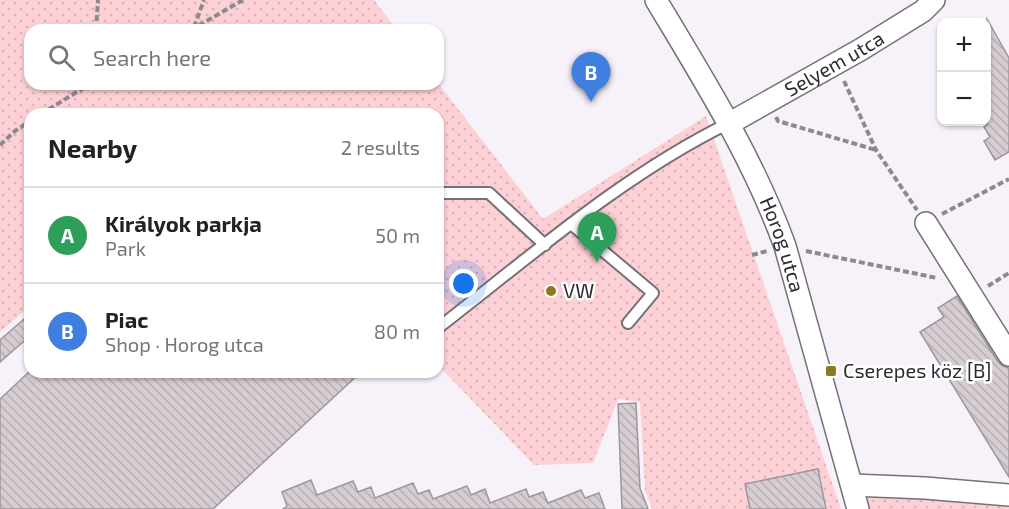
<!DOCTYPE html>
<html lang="en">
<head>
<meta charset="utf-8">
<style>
	:root { --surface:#fff; --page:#f2f2f2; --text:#222; --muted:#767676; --line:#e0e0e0; --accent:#8c7a1f }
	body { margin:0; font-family:"Exo 2",sans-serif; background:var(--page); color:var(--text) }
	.controls { position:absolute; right:18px; top:18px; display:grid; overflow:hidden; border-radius:12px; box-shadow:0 2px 4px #0004 }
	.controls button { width:54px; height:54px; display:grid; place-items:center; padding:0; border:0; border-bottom:2px solid var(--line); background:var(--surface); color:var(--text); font:30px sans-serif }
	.you { position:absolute; left:464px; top:284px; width:21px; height:21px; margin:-15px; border:4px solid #fff; border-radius:50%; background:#1a73e8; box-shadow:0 0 0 9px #1a73e833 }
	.badge { display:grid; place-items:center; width:39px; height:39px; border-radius:50%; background:var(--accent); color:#fff; font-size:20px; font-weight:700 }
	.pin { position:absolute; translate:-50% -50px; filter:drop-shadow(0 2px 3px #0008) }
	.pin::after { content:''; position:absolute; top:32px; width:21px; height:18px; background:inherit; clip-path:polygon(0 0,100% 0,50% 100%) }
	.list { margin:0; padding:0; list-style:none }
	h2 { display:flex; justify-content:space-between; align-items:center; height:78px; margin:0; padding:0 24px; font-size:26px }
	h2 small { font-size:20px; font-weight:400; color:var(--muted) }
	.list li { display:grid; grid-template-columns:39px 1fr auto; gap:18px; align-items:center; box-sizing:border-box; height:96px; padding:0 24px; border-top:2px solid var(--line) }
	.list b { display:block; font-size:22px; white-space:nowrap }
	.list p { margin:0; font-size:20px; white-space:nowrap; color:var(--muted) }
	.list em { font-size:20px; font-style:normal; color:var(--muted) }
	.icon { flex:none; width:33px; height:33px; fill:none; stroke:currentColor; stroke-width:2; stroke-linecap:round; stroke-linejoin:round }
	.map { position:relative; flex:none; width:1009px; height:509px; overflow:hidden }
	.search { position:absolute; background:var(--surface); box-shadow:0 2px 4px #0004; left:24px; top:24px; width:420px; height:66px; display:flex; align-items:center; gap:15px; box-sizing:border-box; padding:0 21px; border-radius:18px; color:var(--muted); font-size:22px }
	.panel { position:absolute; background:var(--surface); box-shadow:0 2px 4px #0004; left:24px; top:108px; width:420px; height:270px; border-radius:18px }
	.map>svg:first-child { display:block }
	.grass { fill:url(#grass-dots) }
	.building { fill:url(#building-back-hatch); stroke:#9f969c; stroke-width:1.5 }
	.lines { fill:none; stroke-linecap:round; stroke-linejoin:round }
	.lane-casing { stroke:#757178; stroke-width:14 }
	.street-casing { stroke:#757178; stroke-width:24 }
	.path { stroke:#8d8a8f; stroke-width:4; stroke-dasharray:6 3; stroke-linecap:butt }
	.lane { stroke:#fff; stroke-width:10 }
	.street { stroke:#fff; stroke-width:21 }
	.poi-dot { fill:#8c7a1f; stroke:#fff; stroke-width:2 }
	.labels { text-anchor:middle; stroke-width:5; stroke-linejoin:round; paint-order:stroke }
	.street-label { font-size:20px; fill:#2d2b2e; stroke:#fff }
	.poi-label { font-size:20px; fill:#2d2b2e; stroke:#fff; text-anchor:start }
</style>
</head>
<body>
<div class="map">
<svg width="1009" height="509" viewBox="0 0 1009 509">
	<defs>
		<pattern id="grass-dots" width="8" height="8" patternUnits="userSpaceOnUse" patternTransform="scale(1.5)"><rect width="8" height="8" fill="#fdd0d6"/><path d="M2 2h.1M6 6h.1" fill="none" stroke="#d9b3b8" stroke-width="1.8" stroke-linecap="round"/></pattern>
		<pattern id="building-back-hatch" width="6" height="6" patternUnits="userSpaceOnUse" patternTransform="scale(1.5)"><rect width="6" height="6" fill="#d6cdd3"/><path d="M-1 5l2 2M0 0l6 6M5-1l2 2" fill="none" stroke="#b8b0b5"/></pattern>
	</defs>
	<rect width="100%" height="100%" fill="#f7f2fa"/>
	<g class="grass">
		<path d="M0,0H374L397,30H30V84L438,83L543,219L706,116L841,509H652L645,490L640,402L618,399L593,463L534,465L438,365V114H30V306L0,332Z"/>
		<path d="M852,485L1009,495V509H858Z"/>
	</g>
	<g class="building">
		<path d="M987,19L1009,58V152L995,160L984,141L990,137L984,127L987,125Z"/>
		<path d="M957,296L998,362L1003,366L1009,368V477L920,332L944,317L938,308Z"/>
		<path d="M30,314V336L0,362V340Z"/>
		<path d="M29,372H361L213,509H0V399Z"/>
		<path d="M636,403L640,488L648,509H622L618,404Z"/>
		<path d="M818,469L826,509H750L745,484Z"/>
		<path d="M311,480L317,495L353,481L358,492L371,487L375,498L413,483L418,494L429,490L433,499L467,486L471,495L485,489L490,503L526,489L529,497L543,492L548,503L581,490L585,498L599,493L605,509H283L287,506L282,492Z"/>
	</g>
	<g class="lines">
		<defs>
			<g id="lane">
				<path d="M438,193H489L545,245"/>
				<path d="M571,224L653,293L628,323"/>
				<path d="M438,328C531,256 623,175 729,123"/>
			</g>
			<g id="street">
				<path id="s1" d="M656,0C704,80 753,158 785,246L858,509"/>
				<path id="s2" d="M730,123L860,50L923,11L934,0"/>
				<path d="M926,223L1009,355"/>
				<path d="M852,485L925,488L1009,495"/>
			</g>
		</defs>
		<use href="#lane" class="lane-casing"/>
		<use href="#street" class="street-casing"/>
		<g class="path">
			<path d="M194,27L204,0"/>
			<path d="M96,30L98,0"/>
			<path d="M191,30L243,0"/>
			<path d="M844,81L876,150L917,210"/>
			<path d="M41,114L90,84"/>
			<path d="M776,117L778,121L876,150"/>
			<path d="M0,145L15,131L30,121"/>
			<path d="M942,214L1009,179"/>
			<path d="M806,251L937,278"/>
			<path d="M752,255L767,251"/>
			<path d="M988,286L1009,273"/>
		</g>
		<use href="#lane" class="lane"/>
		<use href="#street" class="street"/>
	</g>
	<g class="poi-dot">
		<circle cx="551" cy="291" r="6"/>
		<rect x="825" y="365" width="12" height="12" rx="3"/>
	</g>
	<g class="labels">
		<g class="street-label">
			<text dy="7" stroke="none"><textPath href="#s2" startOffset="120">Selyem utca</textPath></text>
			<text dy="7" stroke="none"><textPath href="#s1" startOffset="276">Horog utca</textPath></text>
		</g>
		<g class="poi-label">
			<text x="563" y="298">VW</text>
			<text x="843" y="378">Cserepes köz [B]</text>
		</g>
	</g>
</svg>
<div class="controls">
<button>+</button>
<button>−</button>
</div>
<div class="you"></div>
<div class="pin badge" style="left:597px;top:262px;background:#2e9e5b">A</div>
<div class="pin badge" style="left:591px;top:102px;background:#3f7fe0">B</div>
<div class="search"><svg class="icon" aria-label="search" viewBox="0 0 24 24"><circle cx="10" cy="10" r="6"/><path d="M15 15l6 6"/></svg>Search here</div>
<section class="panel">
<h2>Nearby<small>2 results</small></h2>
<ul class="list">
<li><span class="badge" style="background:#2e9e5b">A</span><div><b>Királyok parkja</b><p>Park</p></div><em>50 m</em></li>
<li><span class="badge" style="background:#3f7fe0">B</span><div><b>Piac</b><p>Shop · Horog utca</p></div><em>80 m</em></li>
</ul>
</section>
</div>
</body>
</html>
